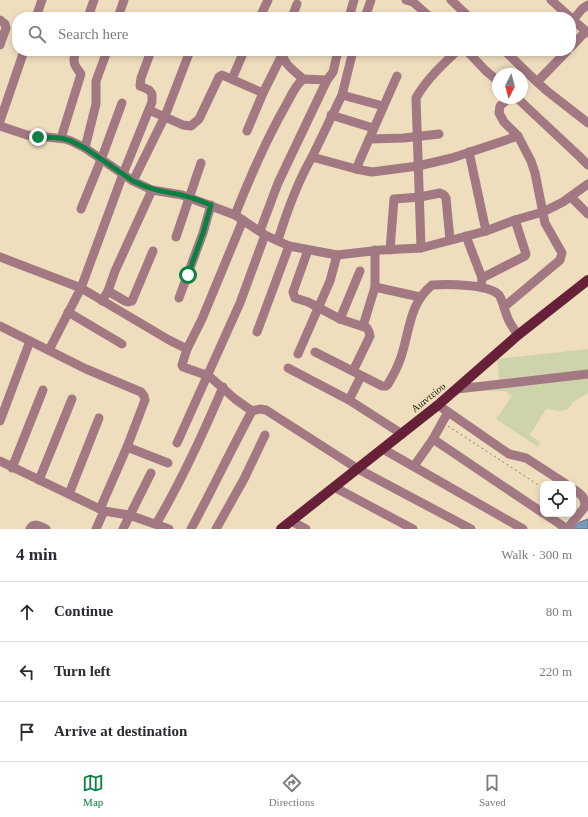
<!DOCTYPE html>
<html lang="en">
<head>
<meta charset="utf-8">
<style>
	:root { --surface:#fff; --page:#f7f7f7; --text:#2b2b33; --muted:#7c7c81; --line:#e1e1e2; --accent:#0b8043 }
	body { margin:0; font-family:"Times New Roman",serif; background:var(--page); color:var(--text) }
	.controls { position:absolute; right:12px; bottom:12px; display:grid; overflow:hidden; border-radius:8px; box-shadow:0 2px 6px #0003 }
	.controls button { width:36px; height:36px; display:grid; place-items:center; padding:0; border:0; border-bottom:1px solid var(--line); background:var(--surface); color:var(--text); font:20px sans-serif }
	.compass { position:absolute; left:492px; top:68px; width:36px; height:36px; border-radius:50%; background:var(--surface); box-shadow:0 2px 6px #0003; rotate:186deg }
	.stop { position:absolute; width:12px; height:12px; margin:-9px; border:3px solid #0b8043; border-radius:50%; background:#fff }
	.stop.end { background:#0b8043; border-color:#fff; box-shadow:0 1px 4px #0008 }
	.list { margin:0; padding:0; list-style:none }
	h2 { display:flex; justify-content:space-between; align-items:center; height:52px; margin:0; padding:0 16px; font-size:17px }
	h2 small { font-size:13px; font-weight:400; color:var(--muted) }
	.list li { display:grid; grid-template-columns:26px 1fr auto; gap:12px; align-items:center; box-sizing:border-box; height:60px; padding:0 16px; border-top:1px solid var(--line) }
	.list b { display:block; font-size:15px; white-space:nowrap }
	.list em { font-size:13px; font-style:normal; color:var(--muted) }
	.icon { flex:none; width:22px; height:22px; fill:none; stroke:currentColor; stroke-width:2; stroke-linecap:round; stroke-linejoin:round }
	.map { position:relative; flex:none; width:588px; height:529px; overflow:hidden }
	.search { position:absolute; background:var(--surface); box-shadow:0 2px 6px #0003; left:12px; right:12px; top:12px; height:44px; display:flex; align-items:center; gap:10px; box-sizing:border-box; padding:0 14px; border-radius:16px; color:var(--muted); font-size:15px }
	.sheet { height:232px; background:var(--surface) }
	nav { display:flex; justify-content:space-around; align-items:center; box-sizing:border-box; height:56px; border-top:1px solid var(--line); background:var(--surface); font-size:11px; color:var(--muted) }
	nav a { display:grid; justify-items:center; gap:2px }
	nav .on { color:var(--accent) }
	.map>svg:first-child { display:block }
	.green { fill:#cfd3ab }
	.water { fill:#799aba; stroke:#5c7285 }
	.lines { fill:none; stroke-linecap:round; stroke-linejoin:round }
	.path { stroke:#8a7f68; stroke-width:1; stroke-dasharray:2 3; stroke-linecap:butt }
	.minor { stroke:#a27882; stroke-width:9 }
	.major { stroke:#662038; stroke-width:10 }
	.route { stroke:#0b8043; stroke-width:5 }
	.labels { text-anchor:middle; stroke-width:3; stroke-linejoin:round; paint-order:stroke }
	.street-label { font-size:10px; fill:#1a1408; stroke:#eedebe }
</style>
</head>
<body>
<div class="map">
<svg width="588" height="529" viewBox="0 0 588 529">
	<rect width="100%" height="100%" fill="#eedebe"/>
	<path class="green" d="M588,349V393L573,402L568,409L560,411L546,409L530,435L540,442L538,447L496,419L512,396L505,391H484V387L500,385L497,359Z"/>
	<path class="water" d="M588,519V529H572L580,522Z"/>
	<g class="lines">
		<path class="path" d="M448,426L543,488"/>
		<g class="minor">
			<path d="M406,0L413,2L430,17"/>
			<path d="M451,0L469,17"/>
			<path d="M551,0L570,17"/>
			<path d="M36,17L42,0"/>
			<path d="M88,17L94,0"/>
			<path d="M118,17L124,0"/>
			<path d="M260,17L268,0"/>
			<path d="M292,17L297,4"/>
			<path d="M349,17L354,0"/>
			<path d="M365,17L371,0"/>
			<path d="M571,18L588,33"/>
			<path d="M0,20L5,24L6,28L0,45"/>
			<path d="M573,20L582,9L588,5"/>
			<path d="M571,47L586,31"/>
			<path d="M151,51L141,78L140,86L149,90L152,94V102L123,174L81,288L169,340L187,349L182,365L183,367L209,376L235,399L252,411L260,409L266,410L358,469L471,529"/>
			<path d="M283,51C280,62 296,72 303,79"/>
			<path d="M467,51L486,71L498,81"/>
			<path d="M505,51L537,82"/>
			<path d="M567,51L537,82L547,91L588,123"/>
			<path d="M232,79L244,51"/>
			<path d="M342,95L383,106"/>
			<path d="M517,98L579,156L588,165"/>
			<path d="M149,110L183,125L191,126L199,119L219,77L222,75L263,93"/>
			<path d="M331,115L373,128"/>
			<path d="M0,121L24,51"/>
			<path d="M0,126L27,135L65,139L71,141L85,148L133,181L152,190L182,195L235,215L265,235L289,246L337,255L381,250L421,248L486,231L515,220L543,212L563,202L588,184"/>
			<path d="M247,131L263,93L282,55"/>
			<path d="M61,138L81,74C74,65 72,62 76,51"/>
			<path d="M369,139L404,138L439,134"/>
			<path d="M85,148L96,104V81L107,51"/>
			<path d="M469,152L486,231"/>
			<path d="M312,157L342,95L353,51"/>
			<path d="M356,169L397,76"/>
			<path d="M133,181L165,116L190,51"/>
			<path d="M571,197L588,214"/>
			<path d="M81,209L101,160L122,103"/>
			<path d="M235,215C250,177 266,140 286,105C291,96 295,86 303,79L327,80"/>
			<path d="M260,231L278,183L327,80L333,72L338,51"/>
			<path d="M466,236L482,278"/>
			<path d="M176,237L201,163"/>
			<path d="M278,240C287,211 297,183 312,157L356,169L372,172L418,166L452,158L518,136"/>
			<path d="M421,248L416,98C426,80 442,65 457,51"/>
			<path d="M308,250L293,292L295,298L308,302L340,319L367,328L369,332L370,336L353,371"/>
			<path d="M390,250L394,199L420,197L440,193L444,195L446,198L450,240"/>
			<path d="M0,257L81,288L49,350"/>
			<path d="M375,287L420,297"/>
			<path d="M481,287L482,278L525,256L526,254L515,220"/>
			<path d="M108,291L125,301L128,302L132,301L153,251"/>
			<path d="M179,298L203,233L211,205"/>
			<path d="M102,301L108,291L115,271L152,190"/>
			<path d="M504,307L560,260L562,253L545,223L535,173L531,161L518,136L504,122L499,113L500,106L509,98"/>
			<path d="M68,312L122,344"/>
			<path d="M340,319L360,271"/>
			<path d="M0,326L86,369L141,392L144,396L145,400L127,447L100,509"/>
			<path d="M363,326L375,287V250"/>
			<path d="M257,332L289,246"/>
			<path d="M187,349L202,319L243,220"/>
			<path d="M315,352L382,386H386L388,384C393,376 398,366 401,357C410,330 409,304 432,285C447,284 489,284 499,295C503,301 504,309 507,316C509,323 514,329 518,335"/>
			<path d="M298,354L330,281L337,255"/>
			<path d="M288,368L349,400L402,434"/>
			<path d="M457,389L588,374"/>
			<path d="M349,400L361,376"/>
			<path d="M438,405L509,454L526,458L566,484"/>
			<path d="M0,421L30,341"/>
			<path d="M433,439L543,513"/>
			<path d="M177,443L240,303L265,235"/>
			<path d="M127,447L168,463"/>
			<path d="M383,449L523,529"/>
			<path d="M0,461L104,511L129,515L169,529"/>
			<path d="M414,466L433,439L448,412"/>
			<path d="M12,468L43,390"/>
			<path d="M39,480L72,399"/>
			<path d="M334,487L413,529"/>
			<path d="M69,494L99,418"/>
			<path d="M545,514L567,529"/>
			<path d="M291,521L306,529"/>
			<path d="M156,524C182,480 203,434 223,387"/>
			<path d="M30,529C34,522 40,526 46,529"/>
			<path d="M96,529L104,511"/>
			<path d="M123,529L151,473"/>
			<path d="M191,529C212,490 231,450 252,411"/>
			<path d="M216,529L244,479L265,435"/>
			<path d="M567,529L584,508C587,498 580,493 573,489"/>
		</g>
		<path class="major" d="M281,529L438,405L518,335L588,280"/>
	</g>
	<g class="lines">
		<path class="route" d="M38,137L61,138L71,141L85,148L133,181C151,190 162,191 181,195C191,197 201,201 211,205L203,233L188,275"/>
	</g>
	<g class="labels">
		<g class="street-label">
			<text transform="translate(428 397) rotate(-39)" y="4">Αιαντείου</text>
		</g>
	</g>
</svg>
<div class="controls">
<button><svg class="icon" aria-label="locate" viewBox="0 0 24 24"><circle cx="12" cy="12" r="6"/><path d="M12 2v4M12 18v4M2 12h4M18 12h4"/></svg></button>
</div>
<svg class="compass" viewBox="-18 -18 36 36"><path d="M0-13l5 13h-10z" fill="#e53935"/><path d="M0 13l5-13h-10z" fill="#7c7c81"/></svg>
<div class="stop" style="left:188px;top:275px"></div>
<div class="stop end" style="left:38px;top:137px"></div>
<div class="search"><svg class="icon" aria-label="search" viewBox="0 0 24 24"><circle cx="10" cy="10" r="6"/><path d="M15 15l6 6"/></svg>Search here</div>
</div>
<section class="sheet">
<h2>4 min<small>Walk · 300 m</small></h2>
<ul class="list">
<li><svg class="icon" aria-label="ahead" viewBox="0 0 24 24"><path d="M12 20V5M6 11l6-6 6 6"/></svg><div><b>Continue</b></div><em>80 m</em></li>
<li><svg class="icon" aria-label="left" viewBox="0 0 24 24"><path d="M17 20v-9H6M10 6l-5 5 5 5"/></svg><div><b>Turn left</b></div><em>220 m</em></li>
<li><svg class="icon" aria-label="arrive" viewBox="0 0 24 24"><path d="M6 21V4h12l-3 4 3 4H6"/></svg><div><b>Arrive at destination</b></div></li>
</ul>
</section>
<nav>
<a class="on"><svg class="icon" aria-label="map" viewBox="0 0 24 24"><path d="M3 6l6-2 6 2 6-2v14l-6 2-6-2-6 2zM9 4v14M15 6v14"/></svg>Map</a>
<a><svg class="icon" aria-label="directions" viewBox="0 0 24 24"><path d="M12 3l9 9-9 9-9-9zM9 14v-3h6M13 9l2 2-2 2"/></svg>Directions</a>
<a><svg class="icon" aria-label="saved" viewBox="0 0 24 24"><path d="M7 4h10v16l-5-4-5 4z"/></svg>Saved</a>
</nav>
</body>
</html>
